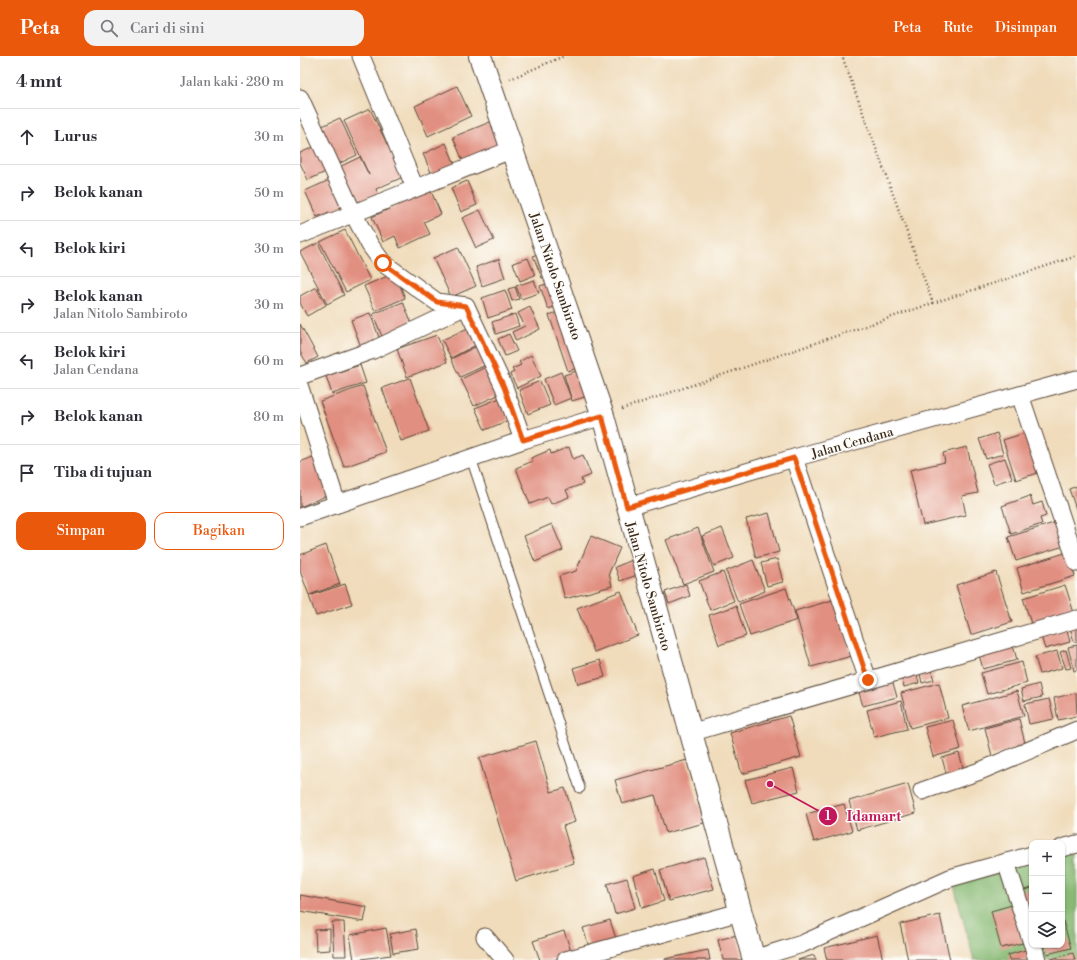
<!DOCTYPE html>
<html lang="id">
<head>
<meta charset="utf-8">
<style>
	:root { --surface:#fff; --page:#f2f2f3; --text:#2b2b33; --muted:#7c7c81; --line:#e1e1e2; --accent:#ea580c }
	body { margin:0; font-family:"Libre Bodoni",serif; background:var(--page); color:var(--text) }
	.controls { position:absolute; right:12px; bottom:12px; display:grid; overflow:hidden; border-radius:8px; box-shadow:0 1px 3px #0004 }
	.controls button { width:36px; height:36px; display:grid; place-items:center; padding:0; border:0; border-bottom:1px solid var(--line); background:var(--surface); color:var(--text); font:20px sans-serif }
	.stop { position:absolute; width:12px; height:12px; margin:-9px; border:3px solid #ea580c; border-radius:50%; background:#fff }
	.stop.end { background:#ea580c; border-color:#fff; box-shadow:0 1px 4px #0008 }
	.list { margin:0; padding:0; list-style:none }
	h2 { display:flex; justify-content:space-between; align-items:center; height:52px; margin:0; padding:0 16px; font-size:17px }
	h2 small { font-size:13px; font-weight:400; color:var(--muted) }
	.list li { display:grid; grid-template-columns:26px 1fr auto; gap:12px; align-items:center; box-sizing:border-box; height:56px; padding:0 16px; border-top:1px solid var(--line) }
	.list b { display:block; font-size:15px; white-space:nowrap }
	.list p { margin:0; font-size:13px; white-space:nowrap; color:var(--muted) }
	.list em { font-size:13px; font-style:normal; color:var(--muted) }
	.actions { display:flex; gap:8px; padding:12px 16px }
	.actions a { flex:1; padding:9px 0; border:1px solid var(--accent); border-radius:12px; text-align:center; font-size:14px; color:var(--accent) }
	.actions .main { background:var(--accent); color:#fff }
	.icon { flex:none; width:22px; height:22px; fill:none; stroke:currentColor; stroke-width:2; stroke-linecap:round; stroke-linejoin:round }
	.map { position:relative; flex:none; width:777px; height:904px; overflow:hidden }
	header { display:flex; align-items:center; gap:24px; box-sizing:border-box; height:56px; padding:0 20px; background:var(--accent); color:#fff }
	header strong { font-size:19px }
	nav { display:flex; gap:22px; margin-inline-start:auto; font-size:14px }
	.search { width:280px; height:36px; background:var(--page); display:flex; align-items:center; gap:10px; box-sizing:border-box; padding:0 14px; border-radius:12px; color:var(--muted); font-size:15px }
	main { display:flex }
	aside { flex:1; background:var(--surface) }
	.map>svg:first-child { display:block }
	.forest { fill:#88ba74; stroke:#627249 }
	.building { fill:#e18f80 }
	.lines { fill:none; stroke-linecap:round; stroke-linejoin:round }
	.service-casing { stroke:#564536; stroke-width:11 }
	.minor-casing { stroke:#564536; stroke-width:19 }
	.tertiary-casing { stroke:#564536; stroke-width:24 }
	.path { stroke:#564536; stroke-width:2.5; stroke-dasharray:1 3; stroke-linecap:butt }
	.service { stroke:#fff; stroke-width:9 }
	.minor { stroke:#fff; stroke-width:17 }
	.tertiary { stroke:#fff; stroke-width:22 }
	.route { stroke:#ea580c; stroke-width:5 }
	.labels { text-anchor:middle; stroke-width:3; stroke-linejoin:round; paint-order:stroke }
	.street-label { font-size:13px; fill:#3b2a1e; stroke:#fdfcf7 }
	.leader { fill:none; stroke:#c2185b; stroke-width:1.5 }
	.callout-dot { fill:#c2185b; stroke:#fdfcf7; stroke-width:1.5 }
	.mark-label { font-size:12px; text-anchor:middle; font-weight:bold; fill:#fff }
	.callout-label { font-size:14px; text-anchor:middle; font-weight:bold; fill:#c2185b; stroke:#fdfcf7; stroke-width:3; stroke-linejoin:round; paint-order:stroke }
</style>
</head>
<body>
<header>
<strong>Peta</strong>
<div class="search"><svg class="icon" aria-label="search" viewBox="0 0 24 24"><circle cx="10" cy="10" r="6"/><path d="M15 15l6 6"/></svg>Cari di sini</div>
<nav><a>Peta</a><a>Rute</a><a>Disimpan</a></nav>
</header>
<main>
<aside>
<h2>4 mnt<small>Jalan kaki · 280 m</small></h2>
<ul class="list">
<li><svg class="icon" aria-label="ahead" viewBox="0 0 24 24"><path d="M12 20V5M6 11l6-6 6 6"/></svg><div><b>Lurus</b></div><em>30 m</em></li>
<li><svg class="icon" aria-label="right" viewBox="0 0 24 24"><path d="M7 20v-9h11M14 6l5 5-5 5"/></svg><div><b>Belok kanan</b></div><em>50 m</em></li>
<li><svg class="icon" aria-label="left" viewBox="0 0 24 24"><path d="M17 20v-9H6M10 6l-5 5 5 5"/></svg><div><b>Belok kiri</b></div><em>30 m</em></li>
<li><svg class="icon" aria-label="right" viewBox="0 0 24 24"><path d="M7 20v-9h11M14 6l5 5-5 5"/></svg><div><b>Belok kanan</b><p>Jalan Nitolo Sambiroto</p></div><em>30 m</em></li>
<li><svg class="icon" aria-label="left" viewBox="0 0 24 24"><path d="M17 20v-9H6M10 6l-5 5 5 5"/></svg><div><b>Belok kiri</b><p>Jalan Cendana</p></div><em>60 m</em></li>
<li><svg class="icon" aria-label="right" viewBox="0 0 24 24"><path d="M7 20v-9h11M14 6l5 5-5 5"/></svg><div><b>Belok kanan</b></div><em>80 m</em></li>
<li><svg class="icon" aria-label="arrive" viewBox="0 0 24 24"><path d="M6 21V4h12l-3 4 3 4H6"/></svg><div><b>Tiba di tujuan</b></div></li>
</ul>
<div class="actions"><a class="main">Simpan</a><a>Bagikan</a></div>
</aside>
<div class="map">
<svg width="777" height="904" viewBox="0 0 777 904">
	<rect width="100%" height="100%" fill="#fdfcf7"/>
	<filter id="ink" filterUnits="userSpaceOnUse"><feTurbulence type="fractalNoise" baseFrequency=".025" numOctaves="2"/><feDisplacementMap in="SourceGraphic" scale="8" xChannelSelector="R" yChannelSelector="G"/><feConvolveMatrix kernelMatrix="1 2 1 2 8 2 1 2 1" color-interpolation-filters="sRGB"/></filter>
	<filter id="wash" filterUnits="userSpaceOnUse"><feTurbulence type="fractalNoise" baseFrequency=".012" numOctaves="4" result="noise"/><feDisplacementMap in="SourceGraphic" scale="16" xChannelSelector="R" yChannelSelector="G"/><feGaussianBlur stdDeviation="0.9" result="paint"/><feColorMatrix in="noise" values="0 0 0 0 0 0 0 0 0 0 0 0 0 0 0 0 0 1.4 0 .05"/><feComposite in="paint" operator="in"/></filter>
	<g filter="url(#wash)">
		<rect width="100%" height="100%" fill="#f0dcbb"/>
		<path class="forest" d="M777,790V904H674L653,826L732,803V889H762V795Z"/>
		<g id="blocks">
			<g class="building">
				<path d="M157,30L171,60L128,80L115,50Z"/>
				<path d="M70,53L103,121L76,133L78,138L55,149L37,112L60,101L69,119L44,65Z"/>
				<path d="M40,62L57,99L38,108L20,71Z"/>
				<path d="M195,64L207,92L165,110L153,81Z"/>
				<path d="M146,87L156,111L133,121L123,98Z"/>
				<path d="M18,89L30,114L8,124L0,107V97Z"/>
				<path d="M34,122L46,149L38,152L41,158L31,163L29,156L17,161L5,135Z"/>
				<path d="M167,125L177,149L161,156L151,132Z"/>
				<path d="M130,133L141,158L124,166L130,178L100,192L95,180L83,186L72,161Z"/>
				<path d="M180,154L194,184L176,192L162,162Z"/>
				<path d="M45,174L70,224L46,236L20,186Z"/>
				<path d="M18,187L44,239L27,248L0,196Z"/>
				<path d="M158,191L176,230L151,241L133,202Z"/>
				<path d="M245,195L253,219L242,222L233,200Z"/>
				<path d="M228,202L235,219L220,225L213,207Z"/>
				<path d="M199,203L205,222L182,230L176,211Z"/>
				<path d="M95,217L105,242L75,255L64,230Z"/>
				<path d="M234,224L239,237L221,243L216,230Z"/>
				<path d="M256,225L264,248L248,253L240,230Z"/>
				<path d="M16,231L26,249L7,260L0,247V240Z"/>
				<path d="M215,231L219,243L212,245L208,233Z"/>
				<path d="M205,234L212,254L188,262L182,242Z"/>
				<path d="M103,246L113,271L83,283L73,258Z"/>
				<path d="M230,251L240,273L216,285L212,276L225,270L218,257Z"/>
				<path d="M263,254L283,310L268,315L249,259Z"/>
				<path d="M70,257L80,284L61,291L51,264Z"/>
				<path d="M215,258L219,270L196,278L192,266Z"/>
				<path d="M0,268L18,301L7,307L0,296Z"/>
				<path d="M170,271L178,288L151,302L142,284Z"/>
				<path d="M209,278L217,295L205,300L198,283Z"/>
				<path d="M137,279L147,306L107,321L97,293Z"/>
				<path d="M179,289L188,308L160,321L151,303Z"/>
				<path d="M231,299L241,320L217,332L210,318L214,316L212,313L221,309L219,306Z"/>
				<path d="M60,309L66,327L32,338L26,320Z"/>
				<path d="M190,309L200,338L174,350L161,323Z"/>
				<path d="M283,313L291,339L272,345L264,319Z"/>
				<path d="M261,316L271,342L254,349L244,323Z"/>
				<path d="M110,322L129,375L101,385L82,332Z"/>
				<path d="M240,325L250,349L228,358L219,334Z"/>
				<path d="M63,330L86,396L44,411L20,345Z"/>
				<path d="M200,342L209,364L185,374L175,352Z"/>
				<path d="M731,375L744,415L716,424L703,384Z"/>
				<path d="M697,377L703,398L686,403L679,383Z"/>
				<path d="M269,391L273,403L283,399L291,419L281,423L283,428L266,434L269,441L251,448L248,441L230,448L216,412L233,405L231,402L250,394L251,398Z"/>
				<path d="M667,391L678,437L662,440L666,459L623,469L610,414L645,406L643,397Z"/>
				<path d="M13,401L28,439L0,451V406Z"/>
				<path d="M705,402L712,422L694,428L687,408Z"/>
				<path d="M777,430V452L776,453L769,433Z"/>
				<path d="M730,440L733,449L742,446L746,460L740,462L742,468L711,478L702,450Z"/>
				<path d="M469,457L479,496L456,502L446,463Z"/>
				<path d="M757,466L764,490L716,505L708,481Z"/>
				<path d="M252,468L263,494L235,506L224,480Z"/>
				<path d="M398,472L414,516L383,528L366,484Z"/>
				<path d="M422,472L434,502L414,510L402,480Z"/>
				<path d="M291,480L320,492L309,517L312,530L265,543L259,520L276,515Z"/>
				<path d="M26,489L40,528L9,539L0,515V499Z"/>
				<path d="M768,496L775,520L724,536L717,512Z"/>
				<path d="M335,503L340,518L320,525L315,511Z"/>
				<path d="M477,503L483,526L467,530L461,507Z"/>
				<path d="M453,504L465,535L438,546L426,515Z"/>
				<path d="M423,516L434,545L410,554L399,525Z"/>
				<path d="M696,516L712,566L671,579L656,529Z"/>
				<path d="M45,528L52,548L16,560L9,540Z"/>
				<path d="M386,528L390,540L369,548L365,536Z"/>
				<path d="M765,529L775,560L733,574L723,542Z"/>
				<path d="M486,532L497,564L450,580L439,548Z"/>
				<path d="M321,535L338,579L294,596L277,552Z"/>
				<path d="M536,543L552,600L511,611L495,555Z"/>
				<path d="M436,550L446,580L419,589L409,559Z"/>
				<path d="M777,569V586H774L770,571Z"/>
				<path d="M766,570L770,586L745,593L740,577Z"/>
				<path d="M712,586L717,604L683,613L678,595Z"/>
				<path d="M777,589V614L774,615L768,591Z"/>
				<path d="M766,594L771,612L766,613L760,596Z"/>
				<path d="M757,595L762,612L740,618L735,601Z"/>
				<path d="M300,604L305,621L278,628L273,612Z"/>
				<path d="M722,606L727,627L687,638L681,617Z"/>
				<path d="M630,610L634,624L622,627L619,613Z"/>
				<path d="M615,613L619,627L604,631L600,617Z"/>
				<path d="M591,620L597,641L563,650L557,630Z"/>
				<path d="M639,627L648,662L610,672L601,637Z"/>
				<path d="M739,628L742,641L724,645L721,633Z"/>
				<path d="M717,635L724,660L669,675L662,650Z"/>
				<path d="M776,637L777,660L758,664L754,642Z"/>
				<path d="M749,643L754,663L729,668L725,648Z"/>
				<path d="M601,645L607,673L574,681L567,654Z"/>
				<path d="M489,660L501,701L442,718L430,677Z"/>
				<path d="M719,663L726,691L692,700L685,672Z"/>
				<path d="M653,664L661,693L633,701L625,671Z"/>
				<path d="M236,685L251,736L265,732L275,766L263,770L274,807L216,825L179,702Z"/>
				<path d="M659,697L665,718L648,724L642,702Z"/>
				<path d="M387,704L404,767L366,777L355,739L322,748L315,724Z"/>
				<path d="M493,712L499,735L452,747L445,724Z"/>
				<path d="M608,728L616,757L557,774L549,745Z"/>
				<path d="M544,748L552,775L514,786L506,758Z"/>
				<path d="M404,801L414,833L369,845L360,814Z"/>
				<path d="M355,813L364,845L342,852L333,820Z"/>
				<path d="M327,822L335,852L315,858L307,828Z"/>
				<path d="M732,832V854L727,855L721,835Z"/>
				<path d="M0,839L67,851L64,866L0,855Z"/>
				<path d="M712,849L723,887L701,892L691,855Z"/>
				<path d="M640,859L650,904H608L600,868Z"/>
				<path d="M762,862L771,892L747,898L744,889H762Z"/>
				<path d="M310,864L317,886L290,894L283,872Z"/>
				<path d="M32,866H44L46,900H34Z"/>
				<path d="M86,872L91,899L54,904L50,879Z"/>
				<path d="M30,873V894L16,895L15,874Z"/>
				<path d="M116,873L119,893L93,897L90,878Z"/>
				<path d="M264,875L272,898L254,904H240L233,885Z"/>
				<path d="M437,879L443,904H423L418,884Z"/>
				<path d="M577,879L583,904H527L524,892Z"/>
				<path d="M729,893L732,904H709L708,899Z"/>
				<path d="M408,894L410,904H365V903Z"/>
				<path d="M773,897L775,904H748Z"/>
				<path d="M514,899L516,904H498Z"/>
			</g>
		</g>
	</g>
	<g filter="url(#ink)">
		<use href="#blocks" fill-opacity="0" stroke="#564536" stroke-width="1"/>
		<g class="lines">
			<defs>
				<path id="service" d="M171,402L280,732"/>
				<g id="minor">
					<path d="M61,0L115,132"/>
					<path d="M0,42L53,157L70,189L83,207L137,246L166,250L204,331L223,384"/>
					<path d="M0,179L213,93"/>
					<path d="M0,320L73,294L166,250"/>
					<path d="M0,332L37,448"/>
					<path d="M720,339L777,507"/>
					<path d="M494,402L568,624"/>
					<path d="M327,451L494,402L777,323"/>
					<path d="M0,461L223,384L303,360"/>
					<path d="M390,677L777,563"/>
					<path d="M622,735L680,715L777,674"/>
					<path d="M762,792L777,788"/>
					<path d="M706,806L732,887"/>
					<path d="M185,881L205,904"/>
					<path d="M733,889L737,904"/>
					<path d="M453,903L502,888L650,822L732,799"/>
					<path d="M266,904L440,856"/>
				</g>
				<path id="tertiary" d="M180,0L303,360L454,904"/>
			</defs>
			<use href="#service" class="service-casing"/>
			<use href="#minor" class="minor-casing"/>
			<use href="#tertiary" class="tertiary-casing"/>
			<g class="path">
				<path d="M210,23L264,0"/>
				<path d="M633,247L777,200"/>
				<path d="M322,353L633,247L542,0"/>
			</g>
			<use href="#service" class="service"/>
			<use href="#minor" class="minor"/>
			<use href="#tertiary" class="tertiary"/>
		</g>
	</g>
	<g class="lines" filter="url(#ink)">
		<path class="route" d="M83,207L137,246L166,250L204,331L223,384L302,360L327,451L494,402L568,624"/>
	</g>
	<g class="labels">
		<g class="street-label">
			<text transform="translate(256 220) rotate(71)" y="5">Jalan Nitolo Sambiroto</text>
			<text transform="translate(552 386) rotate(-16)" y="5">Jalan Cendana</text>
			<text transform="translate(349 530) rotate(74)" y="5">Jalan Nitolo Sambiroto</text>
		</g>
	</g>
	<path class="leader" d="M470 728L528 760"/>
	<g class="callout-dot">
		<circle cx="470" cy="728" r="4"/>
		<circle cx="528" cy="760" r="10"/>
	</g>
	<g class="mark-label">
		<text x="528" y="764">1</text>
	</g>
	<g class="callout-label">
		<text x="574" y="765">Idamart</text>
	</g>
</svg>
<div class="controls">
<button>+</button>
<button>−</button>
<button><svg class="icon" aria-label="layers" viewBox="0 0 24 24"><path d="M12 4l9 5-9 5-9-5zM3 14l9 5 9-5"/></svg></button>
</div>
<div class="stop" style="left:83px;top:207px"></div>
<div class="stop end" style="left:568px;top:624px"></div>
</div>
</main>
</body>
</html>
